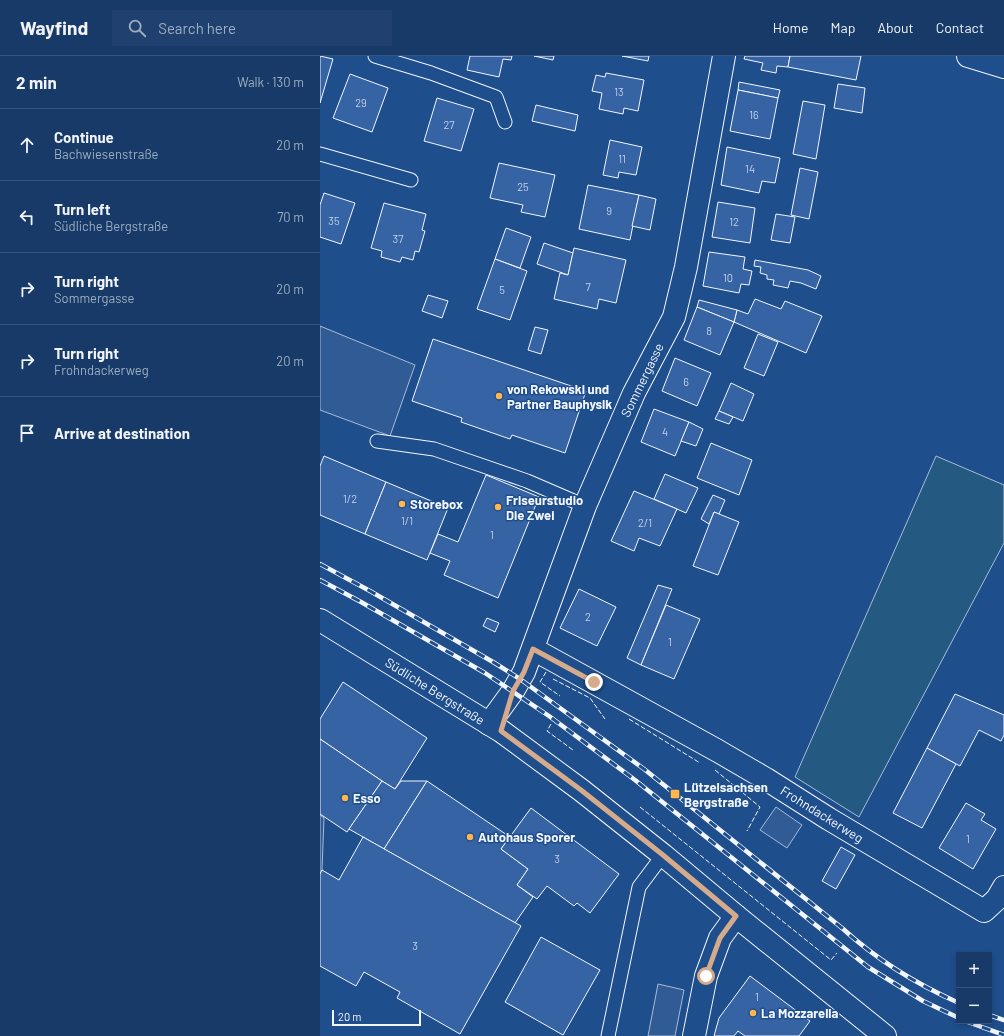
<!DOCTYPE html>
<html lang="en">
<head>
<meta charset="utf-8">
<style>
	:root { --surface:#173a69; --page:#20416f; --text:#f1f3f6; --muted:#9eadc0; --line:#36547d }
	body { margin:0; font-family:Barlow,sans-serif; background:var(--page); color:var(--text) }
	.controls { position:absolute; right:12px; bottom:12px; display:grid; overflow:hidden; border-radius:0px; box-shadow:0 2px 6px #0003 }
	.controls button { width:36px; height:36px; display:grid; place-items:center; padding:0; border:0; border-bottom:1px solid var(--line); background:var(--surface); color:var(--text); font:20px sans-serif }
	.scale { position:absolute; left:12px; bottom:10px; width:89px; box-sizing:border-box; padding-left:4px; border:2px solid #f2f6ff; border-top:0; font-size:11px; line-height:14px; white-space:nowrap; color:#f2f6ff; -webkit-text-stroke:3px #1f4e8c; paint-order:stroke }
	.stop { position:absolute; width:12px; height:12px; margin:-9px; border:3px solid #d6ab8b; border-radius:50%; background:#fff }
	.stop.end { background:#d6ab8b; border-color:#fff; box-shadow:0 1px 4px #0008 }
	.list { margin:0; padding:0; list-style:none }
	h2 { display:flex; justify-content:space-between; align-items:center; height:52px; margin:0; padding:0 16px; font-size:17px }
	h2 small { font-size:13px; font-weight:400; color:var(--muted) }
	.list li { display:grid; grid-template-columns:26px 1fr auto; gap:12px; align-items:center; box-sizing:border-box; height:72px; padding:0 16px; border-top:1px solid var(--line) }
	.list b { display:block; font-size:15px; white-space:nowrap }
	.list p { margin:0; font-size:13px; white-space:nowrap; color:var(--muted) }
	.list em { font-size:13px; font-style:normal; color:var(--muted) }
	.icon { flex:none; width:22px; height:22px; fill:none; stroke:currentColor; stroke-width:2; stroke-linecap:round; stroke-linejoin:round }
	.map { position:relative; flex:none; width:684px; height:980px; overflow:hidden }
	header { display:flex; align-items:center; gap:24px; box-sizing:border-box; height:56px; padding:0 20px; background:var(--surface); border-bottom:1px solid var(--line) }
	header strong { font-size:19px }
	nav { display:flex; gap:22px; margin-inline-start:auto; font-size:14px }
	.search { width:280px; height:36px; background:var(--page); display:flex; align-items:center; gap:10px; box-sizing:border-box; padding:0 14px; border-radius:0px; color:var(--muted); font-size:15px }
	main { display:flex }
	aside { flex:1; background:var(--surface) }
	.map>svg:first-child { display:block }
	.green { fill:#245a82; stroke:#a8bbd7 }
	.parking { fill:#305b95; stroke:#a8bbd7 }
	.building { fill:#3563a3; stroke:#f2f6ff }
	.lines { fill:none; stroke-linecap:round; stroke-linejoin:round }
	.service-casing { stroke:#f2f6ff; stroke-width:15 }
	.minor-casing { stroke:#f2f6ff; stroke-width:24 }
	.primary-casing { stroke:#f2f6ff; stroke-width:24 }
	.service { stroke:#1f4e8c; stroke-width:13 }
	.minor { stroke:#1f4e8c; stroke-width:22 }
	.primary { stroke:#1f4e8c; stroke-width:22 }
	.rail-casing { stroke:#f2f6ff; stroke-width:4.5 }
	.rail { stroke:#1f4e8c; stroke-width:3; stroke-dasharray:9; stroke-linecap:butt }
	.fence { stroke:#f2f6ff; stroke-width:1; stroke-dasharray:5 2; stroke-linecap:butt }
	.route { stroke:#d6ab8b; stroke-width:5 }
	.poi-dot { fill:#ffb74d; stroke:#1f4e8c; stroke-width:1.5 }
	.labels { text-anchor:middle; stroke-width:3; stroke-linejoin:round; paint-order:stroke }
	.number-label { font-size:11px; fill:#c3d1e8 }
	.street-label { font-size:13px; fill:#f2f6ff; stroke:#1f4e8c }
	.poi-label { font-size:13px; font-weight:bold; fill:#f2f6ff; stroke:#1f4e8c; text-anchor:start }
</style>
</head>
<body>
<header>
<strong>Wayfind</strong>
<div class="search"><svg class="icon" aria-label="search" viewBox="0 0 24 24"><circle cx="10" cy="10" r="6"/><path d="M15 15l6 6"/></svg>Search here</div>
<nav><a>Home</a><a>Map</a><a>About</a><a>Contact</a></nav>
</header>
<main>
<aside>
<h2>2 min<small>Walk · 130 m</small></h2>
<ul class="list">
<li><svg class="icon" aria-label="ahead" viewBox="0 0 24 24"><path d="M12 20V5M6 11l6-6 6 6"/></svg><div><b>Continue</b><p>Bachwiesenstraße</p></div><em>20 m</em></li>
<li><svg class="icon" aria-label="left" viewBox="0 0 24 24"><path d="M17 20v-9H6M10 6l-5 5 5 5"/></svg><div><b>Turn left</b><p>Südliche Bergstraße</p></div><em>70 m</em></li>
<li><svg class="icon" aria-label="right" viewBox="0 0 24 24"><path d="M7 20v-9h11M14 6l5 5-5 5"/></svg><div><b>Turn right</b><p>Sommergasse</p></div><em>20 m</em></li>
<li><svg class="icon" aria-label="right" viewBox="0 0 24 24"><path d="M7 20v-9h11M14 6l5 5-5 5"/></svg><div><b>Turn right</b><p>Frohndackerweg</p></div><em>20 m</em></li>
<li><svg class="icon" aria-label="arrive" viewBox="0 0 24 24"><path d="M6 21V4h12l-3 4 3 4H6"/></svg><div><b>Arrive at destination</b></div></li>
</ul>
</aside>
<div class="map">
<svg width="684" height="980" viewBox="0 0 684 980">
	<rect width="100%" height="100%" fill="#1f4e8c"/>
	<path class="green" d="M616,400L684,429V487L539,761L475,721Z"/>
	<g class="parking">
		<path d="M0,270L95,309L70,380L0,354Z"/>
		<path d="M456,751L482,769L467,792L440,774Z"/>
		<path d="M0,759L4,762L2,814L0,818Z"/>
		<path d="M338,928L364,934L355,980H328Z"/>
	</g>
	<g class="building">
		<path d="M0,0L13,3L0,47Z"/>
		<path d="M150,0H192L191,4L183,3L179,21L147,14Z"/>
		<path d="M214,0H234L233,4Z"/>
		<path d="M302,0H329L328,5Z"/>
		<path d="M425,0H470L468,11L457,10L456,17L441,14L443,7L424,3Z"/>
		<path d="M470,0H541L536,24L468,11Z"/>
		<path d="M286,17L324,24L318,55L304,52L303,58L279,53L282,37L272,35L276,19L285,21Z"/>
		<path d="M30,18L68,32L52,76L13,62Z"/>
		<path d="M419,26L460,34L458,42L418,34Z"/>
		<path d="M518,28L545,32L542,57L514,52Z"/>
		<path d="M418,34L458,42L450,83L410,75Z"/>
		<path d="M117,42L154,53L141,95L104,85Z"/>
		<path d="M483,45L505,49L496,103L473,98Z"/>
		<path d="M216,49L258,59L255,75L212,65Z"/>
		<path d="M290,84L322,91L316,119L299,116L298,122L283,119Z"/>
		<path d="M407,91L460,102L455,127L442,125L439,137L401,129Z"/>
		<path d="M179,107L235,119L225,161L201,156L203,149L170,142Z"/>
		<path d="M480,112L498,116L489,163L471,159Z"/>
		<path d="M268,129L319,139L310,184L259,173Z"/>
		<path d="M4,137L35,147L21,188L0,181V149Z"/>
		<path d="M319,139L336,143L330,174L312,170Z"/>
		<path d="M398,146L435,152L430,187L392,181Z"/>
		<path d="M64,147L106,158L102,174L105,175L99,196L95,195L93,204L82,201L80,206L61,201L62,195L51,192Z"/>
		<path d="M456,158L475,161L470,187L451,184Z"/>
		<path d="M186,172L211,181L200,212L175,203Z"/>
		<path d="M224,187L253,197L248,219L217,208Z"/>
		<path d="M254,192L306,204L296,247L279,243L277,253L234,243L240,217L248,219Z"/>
		<path d="M389,196L425,201L423,213L432,215L429,229L421,228L419,237L383,230Z"/>
		<path d="M175,203L207,215L190,264L157,253Z"/>
		<path d="M435,204L488,214L501,220L496,233L481,227L470,225L468,232L453,229L454,224L447,223V219L440,217L441,211L434,210Z"/>
		<path d="M108,239L128,245L122,262L102,255Z"/>
		<path d="M435,243L461,253L465,245L502,260L486,297L414,266L417,254L428,258Z"/>
		<path d="M379,244L417,254L414,266L377,251Z"/>
		<path d="M377,251L414,266L400,299L364,284Z"/>
		<path d="M215,271L228,274L221,298L208,294Z"/>
		<path d="M438,278L458,286L444,320L424,312Z"/>
		<path d="M113,283L266,335L245,397L192,379L190,383L141,366L142,362L92,345Z"/>
		<path d="M355,302L391,317L377,350L342,335Z"/>
		<path d="M411,327L434,338L423,365L399,355Z"/>
		<path d="M334,353L369,366L355,400L321,386Z"/>
		<path d="M399,355L413,361L409,368L395,363Z"/>
		<path d="M369,366L383,373L376,390L361,385Z"/>
		<path d="M391,387L432,404L419,439L377,422Z"/>
		<path d="M4,400L66,426L45,478L0,459V410Z"/>
		<path d="M345,418L378,432L366,457L334,443Z"/>
		<path d="M166,419L219,441L178,542L124,519L130,505L110,497L118,478L138,486Z"/>
		<path d="M66,426L128,452L107,504L45,478Z"/>
		<path d="M314,435L357,453L340,490L319,482L314,495L291,485Z"/>
		<path d="M393,439L405,444L399,458L394,456L389,468L381,463Z"/>
		<path d="M394,456L419,466L398,519L373,510Z"/>
		<path d="M338,529L352,533L321,609L307,602Z"/>
		<path d="M259,533L296,551L277,590L240,572Z"/>
		<path d="M346,549L380,563L354,623L321,609Z"/>
		<path d="M167,562L179,567L175,576L163,570Z"/>
		<path d="M23,626L107,682L75,733L62,725L0,683V663Z"/>
		<path d="M635,638L684,659V679L681,685L659,674L640,710L607,692Z"/>
		<path d="M0,683L62,725L27,776L0,758Z"/>
		<path d="M607,692L636,708L602,772L573,757Z"/>
		<path d="M62,725L75,733L81,725H107L64,793L29,773Z"/>
		<path d="M107,725L190,781L181,793L208,813L197,829L213,841L195,867L64,793Z"/>
		<path d="M646,747L665,758L661,764L676,773L653,813L619,792Z"/>
		<path d="M211,752L299,818L270,857L257,847L254,850L227,830L217,843L197,829L208,813L181,793Z"/>
		<path d="M43,781L201,870L140,978L77,942L80,936L44,916L36,930L0,910V818L2,814L19,824Z"/>
		<path d="M521,791L535,799L516,833L502,825Z"/>
		<path d="M221,881L280,914L243,979L185,946Z"/>
		<path d="M430,920L490,965L479,980H425L418,975L414,980H394L399,962Z"/>
	</g>
	<g class="lines">
		<defs>
			<g id="service">
				<path d="M55,0L111,17L176,41L185,66"/>
				<path d="M0,98L91,124"/>
				<path d="M57,385L114,393L207,425L265,450"/>
				<path d="M288,980L319,831L343,799"/>
			</g>
			<g id="minor">
				<path d="M648,0L684,11"/>
				<path d="M213,593L398,695L446,723L509,763L664,855L677,843L684,831"/>
				<path d="M169,668L193,635L204,616L265,450L314,337L354,261L366,211L404,0"/>
				<path d="M374,980L386,920L400,882L416,860"/>
			</g>
			<path id="primary" d="M0,564L181,675L261,734L343,799L416,860L565,980"/>
		</defs>
		<use href="#service" class="service-casing"/>
		<use href="#minor" class="minor-casing"/>
		<use href="#primary" class="primary-casing"/>
		<use href="#service" class="service"/>
		<use href="#minor" class="minor"/>
		<use href="#primary" class="primary"/>
		<defs>
			<g id="rail">
				<path d="M0,508L50,535L173,606L200,623L324,713L522,872C557,904 596,928 639,947"/>
				<path d="M0,524L41,546L165,617L229,660L315,724L548,911L603,945L639,962"/>
				<path d="M669,959L684,964"/>
				<path d="M645,965L684,979"/>
			</g>
		</defs>
		<use href="#rail" class="rail-casing"/>
		<use href="#rail" class="rail"/>
		<g class="fence">
			<path d="M226,616L220,626L240,640"/>
			<path d="M233,623L270,642L285,663"/>
			<path d="M309,663L380,707"/>
			<path d="M231,668L227,675L253,694"/>
			<path d="M395,714L440,751L427,775"/>
			<path d="M320,751L511,904L517,897"/>
		</g>
	</g>
	<g class="lines">
		<path class="route" d="M274,626L213,593L204,616L193,635L181,675L261,734L343,799L416,860L400,882L386,920"/>
	</g>
	<g class="poi-dot">
		<circle cx="179" cy="340" r="4"/>
		<circle cx="82" cy="448" r="4"/>
		<circle cx="178" cy="451" r="4"/>
		<rect x="350" y="733" width="10" height="10" rx="2"/>
		<circle cx="25" cy="742" r="4"/>
		<circle cx="150" cy="781" r="4"/>
		<circle cx="433" cy="957" r="4"/>
	</g>
	<g class="labels">
		<g class="number-label">
			<text x="299" y="40">13</text>
			<text x="41" y="51">29</text>
			<text x="434" y="63">16</text>
			<text x="129" y="73">27</text>
			<text x="302" y="107">11</text>
			<text x="430" y="117">14</text>
			<text x="203" y="135">25</text>
			<text x="289" y="159">9</text>
			<text x="14" y="169">35</text>
			<text x="414" y="170">12</text>
			<text x="78" y="187">37</text>
			<text x="408" y="226">10</text>
			<text x="268" y="235">7</text>
			<text x="182" y="238">5</text>
			<text x="389" y="279">8</text>
			<text x="366" y="330">6</text>
			<text x="345" y="380">4</text>
			<text x="30" y="447">1/2</text>
			<text x="87" y="469">1/1</text>
			<text x="325" y="471">2/1</text>
			<text x="172" y="483">1</text>
			<text x="268" y="565">2</text>
			<text x="350" y="590">1</text>
			<text x="648" y="787">1</text>
			<text x="237" y="807">3</text>
			<text x="95" y="894">3</text>
			<text x="437" y="945">1</text>
		</g>
		<g class="street-label">
			<text transform="translate(322 324) rotate(-64)" y="5">Sommergasse</text>
			<text transform="translate(115 635) rotate(32)" y="5">Südliche Bergstraße</text>
			<text transform="translate(502 758) rotate(32)" y="5">Frohndackerweg</text>
		</g>
		<g class="poi-label">
			<text x="187" y="338">von Rekowski und<tspan x="187" dy="15">Partner Bauphysik</tspan></text>
			<text x="186" y="449">Friseurstudio<tspan x="186" dy="15">Die Zwei</tspan></text>
			<text x="90" y="453">Storebox</text>
			<text x="364" y="736">Lützelsachsen<tspan x="364" dy="15">Bergstraße</tspan></text>
			<text x="33" y="747">Esso</text>
			<text x="158" y="786">Autohaus Sporer</text>
			<text x="441" y="962">La Mozzarella</text>
		</g>
	</g>
</svg>
<div class="controls">
<button>+</button>
<button>−</button>
</div>
<div class="scale">20 m</div>
<div class="stop" style="left:386px;top:920px"></div>
<div class="stop end" style="left:274px;top:626px"></div>
</div>
</main>
</body>
</html>
